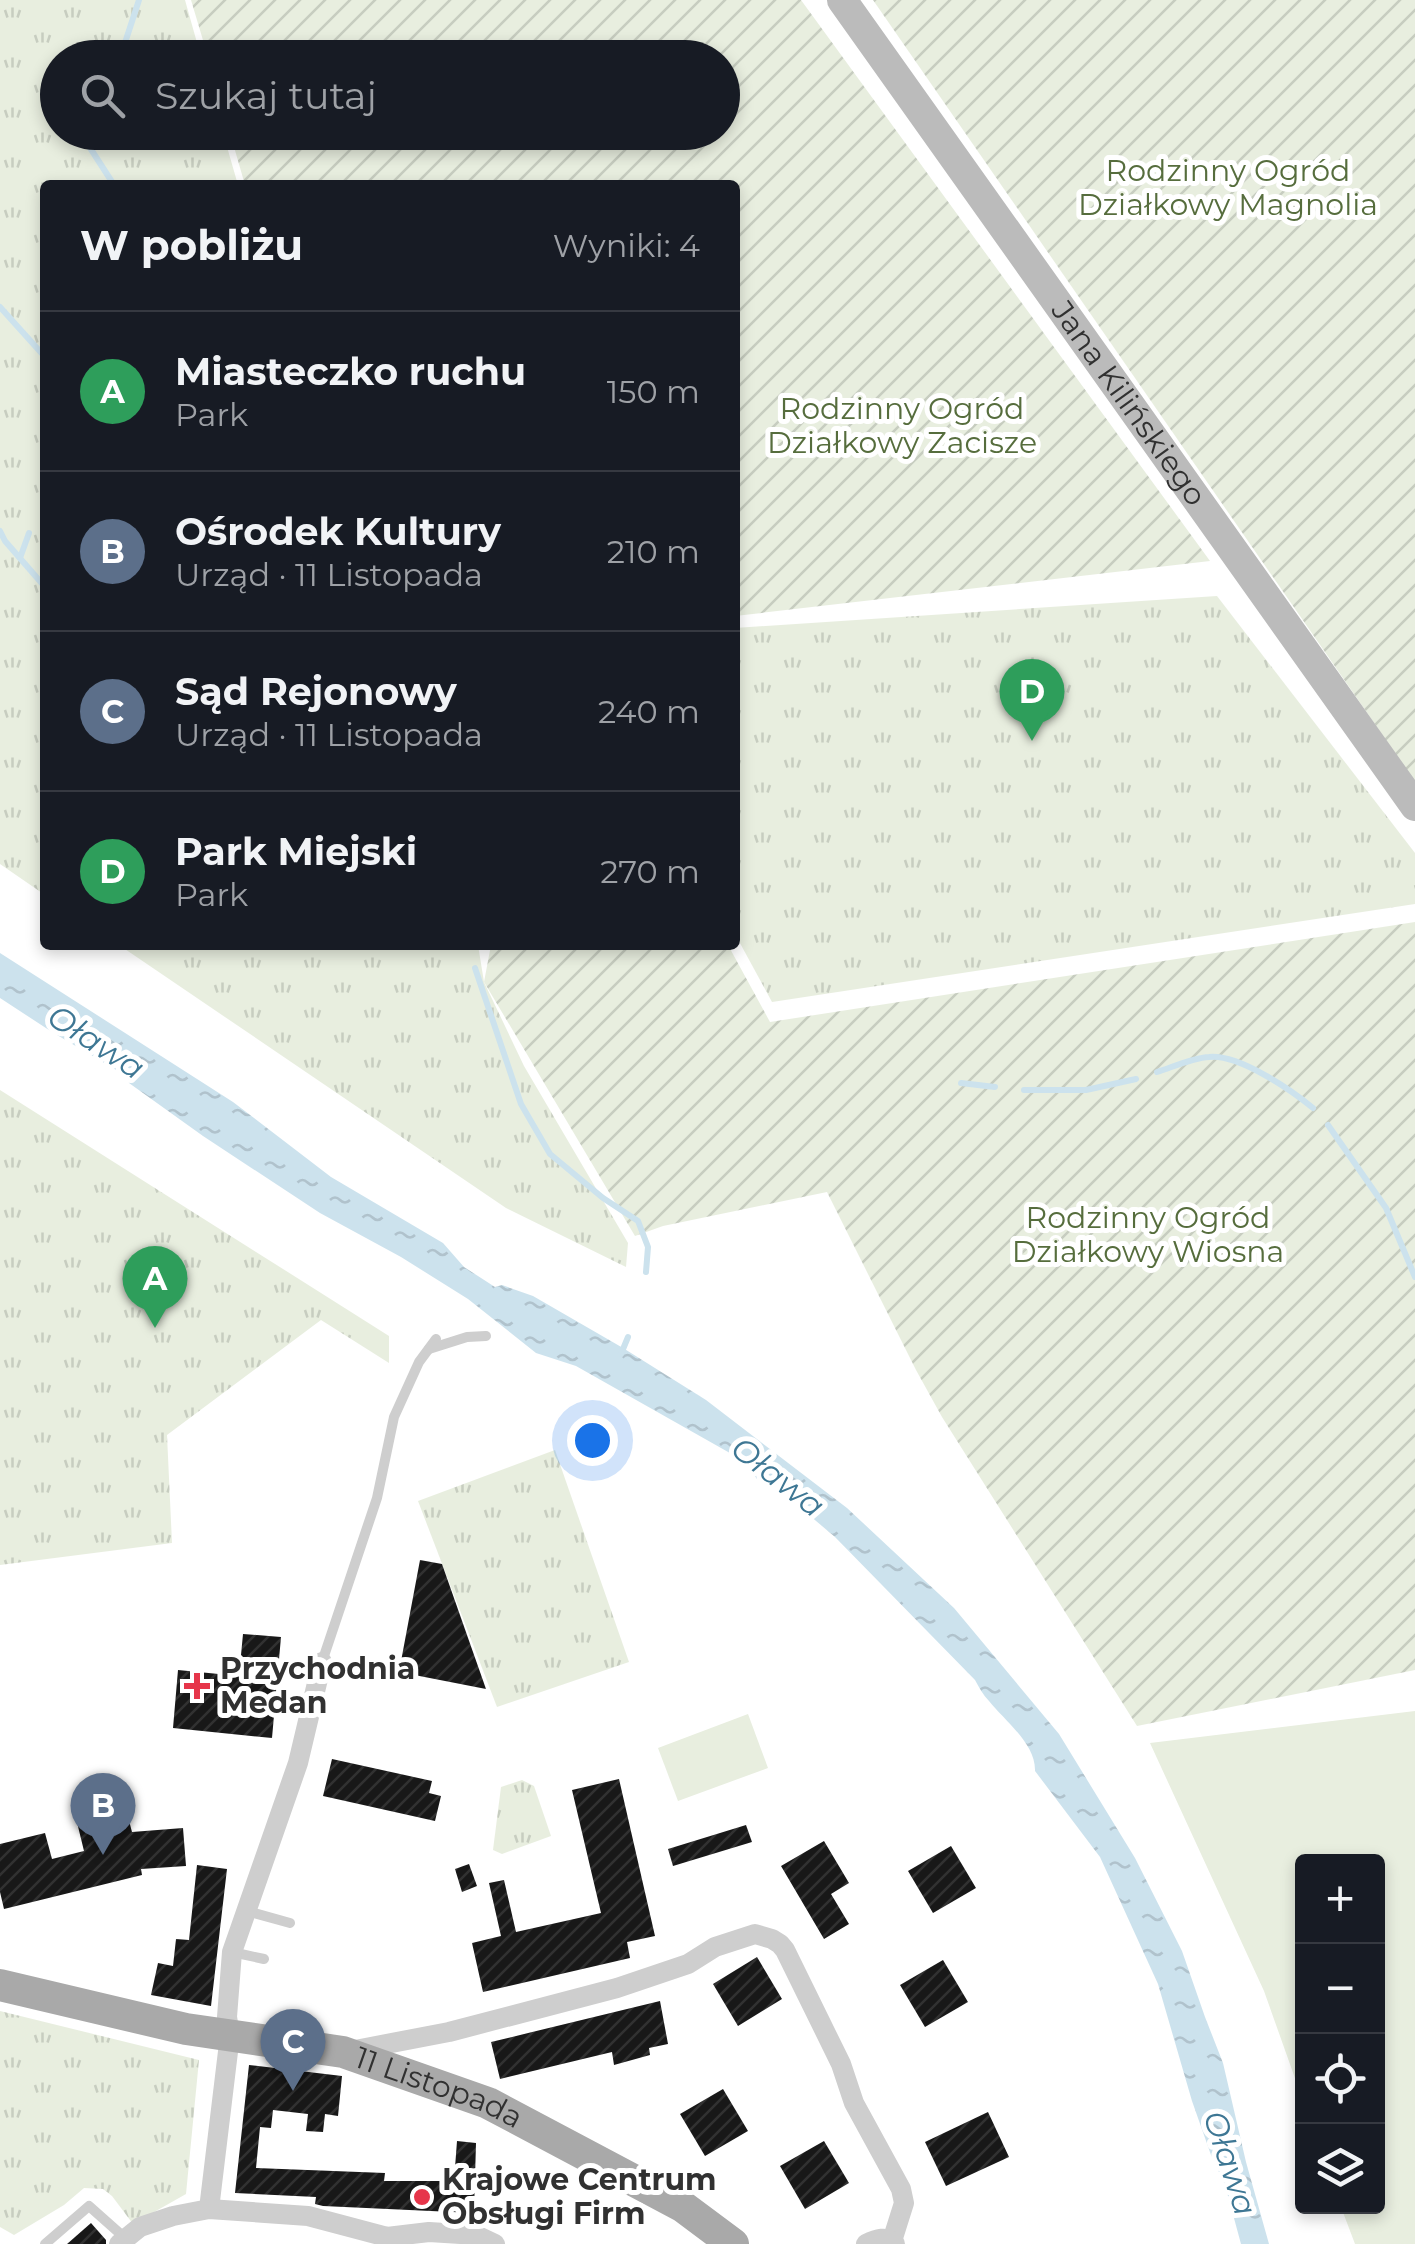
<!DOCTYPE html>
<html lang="pl">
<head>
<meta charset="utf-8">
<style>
	:root { --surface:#171b24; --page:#242831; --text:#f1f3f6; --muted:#9ea1a6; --line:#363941; --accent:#e6354a }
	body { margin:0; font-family:Montserrat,sans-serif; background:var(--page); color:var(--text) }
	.controls { position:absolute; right:30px; bottom:30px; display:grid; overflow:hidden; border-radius:10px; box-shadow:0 5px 15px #0003 }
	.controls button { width:90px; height:90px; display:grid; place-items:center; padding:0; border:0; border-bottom:2px solid var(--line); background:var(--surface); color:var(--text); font:50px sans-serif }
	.you { position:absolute; left:592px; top:1440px; width:35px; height:35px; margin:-25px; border:8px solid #fff; border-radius:50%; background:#1a73e8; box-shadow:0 0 0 15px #1a73e833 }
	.badge { display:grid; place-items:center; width:65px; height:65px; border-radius:50%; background:var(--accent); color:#fff; font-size:32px; font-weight:700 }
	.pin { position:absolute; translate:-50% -82px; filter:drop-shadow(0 2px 5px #0008) }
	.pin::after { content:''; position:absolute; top:52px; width:35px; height:30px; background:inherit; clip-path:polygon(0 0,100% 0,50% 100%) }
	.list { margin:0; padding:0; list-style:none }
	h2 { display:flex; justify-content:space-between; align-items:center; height:130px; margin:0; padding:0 40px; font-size:42px }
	h2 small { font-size:32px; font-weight:400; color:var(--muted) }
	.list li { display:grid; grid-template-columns:65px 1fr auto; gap:30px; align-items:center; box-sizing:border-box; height:160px; padding:0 40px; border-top:2px solid var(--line) }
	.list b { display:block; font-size:38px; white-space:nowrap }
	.list p { margin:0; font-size:32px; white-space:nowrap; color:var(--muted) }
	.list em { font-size:32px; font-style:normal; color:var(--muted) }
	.icon { flex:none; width:55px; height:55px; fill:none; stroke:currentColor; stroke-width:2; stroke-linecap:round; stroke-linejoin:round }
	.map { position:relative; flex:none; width:1415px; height:2244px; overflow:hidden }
	.search { position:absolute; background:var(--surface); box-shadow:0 5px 15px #0003; left:40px; top:40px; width:700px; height:110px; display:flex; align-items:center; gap:25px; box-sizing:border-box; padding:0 35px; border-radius:55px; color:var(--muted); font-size:38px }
	.panel { position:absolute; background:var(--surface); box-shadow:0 5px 15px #0003; left:40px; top:180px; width:700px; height:770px; border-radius:10px }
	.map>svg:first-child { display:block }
	.grass { fill:#e8eedf }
	.park { fill:url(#park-tufts) }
	.garden { fill:url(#garden-furrows) }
	.water { fill:url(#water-ripples) }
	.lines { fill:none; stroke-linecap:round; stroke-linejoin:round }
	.stream { stroke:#cce2ed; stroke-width:6 }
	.building { fill:url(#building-hatch) }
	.lane { stroke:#cecece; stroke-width:10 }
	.street { stroke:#cecece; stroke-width:20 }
	.secondary { stroke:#bbb; stroke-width:30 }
	.primary { stroke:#a9a9a9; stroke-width:32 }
	.poi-dot { fill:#e6354a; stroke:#fff; stroke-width:4 }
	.labels { text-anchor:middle; stroke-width:10; stroke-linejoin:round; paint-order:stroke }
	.park-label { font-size:30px; fill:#566d3d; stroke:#fff }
	.street-label { font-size:30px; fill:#313131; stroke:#fff }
	.poi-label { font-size:30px; font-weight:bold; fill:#313131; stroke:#fff; text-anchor:start }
	.water-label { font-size:32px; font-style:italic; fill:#3e7794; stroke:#fff }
</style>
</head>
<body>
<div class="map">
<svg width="1415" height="2244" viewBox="0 0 1415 2244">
	<defs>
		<pattern id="park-tufts" width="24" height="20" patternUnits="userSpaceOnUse" patternTransform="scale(2.5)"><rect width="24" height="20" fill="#e8eedf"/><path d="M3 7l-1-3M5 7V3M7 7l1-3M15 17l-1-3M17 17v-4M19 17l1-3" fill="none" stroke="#c7cdc0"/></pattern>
		<pattern id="garden-furrows" width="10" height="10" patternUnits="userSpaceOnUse" patternTransform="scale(2.5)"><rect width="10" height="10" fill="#e8eedf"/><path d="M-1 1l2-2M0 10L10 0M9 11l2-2" fill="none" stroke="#c7cdc0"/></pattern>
		<pattern id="water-ripples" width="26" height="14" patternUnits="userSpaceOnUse" patternTransform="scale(2.5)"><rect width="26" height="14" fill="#cce2ed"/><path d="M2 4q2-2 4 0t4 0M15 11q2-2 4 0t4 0" fill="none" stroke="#b0c2cc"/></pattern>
		<pattern id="building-hatch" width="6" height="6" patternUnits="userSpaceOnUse" patternTransform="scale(2.5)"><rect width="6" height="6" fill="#181818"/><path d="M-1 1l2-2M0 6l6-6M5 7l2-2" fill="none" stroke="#313131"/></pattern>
	</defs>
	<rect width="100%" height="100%" fill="#fff"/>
	<g class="grass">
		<path d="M1415,1711V2244H1355L1341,2207L1378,2206V1862H1302V2098L1264,1991L1150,1743Z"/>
		<path d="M748,1714L768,1768L678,1801L658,1748Z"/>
	</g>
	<g class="park">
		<path d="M0,0H185L201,57L58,58V132L223,133L238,185H45V895L0,864Z"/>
		<path d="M1217,596L1415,853V904L772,1002L735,934V628Z"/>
		<path d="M119,945H478L484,982L524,1066L628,1243L626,1267L506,1208Z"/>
		<path d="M0,1090L389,1336V1363L321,1320L167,1435L172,1543L0,1565Z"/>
		<path d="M555,1450L629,1662L497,1707L418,1501Z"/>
		<path d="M522,1780L534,1786L551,1836L502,1854L493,1850L501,1787Z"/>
		<path d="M0,2011L199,2060L186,2194L133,2224L112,2196L103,2189L84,2188L64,2205L14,2235L0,2227Z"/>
	</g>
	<g class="garden">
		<path d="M191,0H801L1210,561L735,616V185H245L230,133L722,132V58L208,57Z"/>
		<path d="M873,0H1415V782Z"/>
		<path d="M1415,922V1670L1137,1726L942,1417L916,1370L827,1192L663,1226L635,1236L484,982L491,945H728L770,1022Z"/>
	</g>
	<path class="water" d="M0,953L233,1102L331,1177L443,1243L464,1267L495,1287L502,1285L533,1296L623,1348L706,1400L847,1508L954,1608L1059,1734L1135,1858L1182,1951L1205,2017L1223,2063L1246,2162L1269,2244H1241L1225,2185L1211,2155L1192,2101L1158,1984L1100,1857L1035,1771C1036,1744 1005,1721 989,1701C983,1695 979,1687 975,1680L835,1537L770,1482L757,1479L744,1461L576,1366L536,1353L468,1299L401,1257L320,1213L203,1136L129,1083L128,1077L52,1032L0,998Z"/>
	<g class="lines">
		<g class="stream">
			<path d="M120,58L139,0"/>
			<path d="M88,132L85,140L114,185"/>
			<path d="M0,307L45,357"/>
			<path d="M0,531L5,541L45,587"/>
			<path d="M20,558L29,533"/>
			<path d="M475,968L521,1104L550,1154L603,1198L638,1221L648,1247L646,1272"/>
			<path d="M1157,1072C1173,1067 1192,1058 1209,1057C1239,1054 1291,1090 1313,1108"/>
			<path d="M961,1083L995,1087"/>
			<path d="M1024,1090H1086L1136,1079"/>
			<path d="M1328,1125L1386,1208L1415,1277"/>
			<path d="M621,1354L628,1337"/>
		</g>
	</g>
	<g class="building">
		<path d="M420,1560L442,1564L486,1689L399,1672Z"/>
		<path d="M243,1634L281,1637L272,1738L173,1728L178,1670L239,1676Z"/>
		<path d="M332,1759L432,1781L429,1793L441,1796L435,1821L323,1796Z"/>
		<path d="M619,1779L655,1936L627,1942L630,1958L483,1992L472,1943L501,1936L489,1883L504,1880L516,1932L601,1913L572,1790Z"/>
		<path d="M122,1794L132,1832L183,1828L186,1866L141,1869L142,1875L4,1909L0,1892V1844L45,1833L52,1859L84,1851L73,1806Z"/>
		<path d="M746,1825L752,1842L673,1866L668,1849Z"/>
		<path d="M824,1841L849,1883L831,1894L849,1924L824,1939L781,1866Z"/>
		<path d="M951,1846L976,1888L933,1913L908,1871Z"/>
		<path d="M469,1864L477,1886L462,1892L455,1869Z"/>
		<path d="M197,1865L227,1869L211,2006L151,1995L158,1963L173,1966L176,1939L189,1940Z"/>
		<path d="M757,1957L782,1999L738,2026L713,1984Z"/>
		<path d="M943,1960L968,2002L925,2027L900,1985Z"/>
		<path d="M660,2001L668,2044L649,2048L650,2055L614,2065L612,2052L500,2079L491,2042Z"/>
		<path d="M249,2065L342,2076L338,2116L325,2114L323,2132L306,2131L308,2114L273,2110L271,2128L260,2127L256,2168L385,2173L384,2181H454L457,2141L476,2143L474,2213L323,2206L315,2204L316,2197L235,2193Z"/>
		<path d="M723,2089L748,2131L705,2156L680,2114Z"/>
		<path d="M988,2112L1009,2157L946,2186L925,2142Z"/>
		<path d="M824,2141L849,2183L805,2209L780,2166Z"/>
		<path d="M91,2223L106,2240V2244H67Z"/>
	</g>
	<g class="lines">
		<g class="lane">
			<path d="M429,1349L467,1337L486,1336"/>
			<path d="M322,1662L377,1498L394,1417L419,1362L436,1339"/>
			<path d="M247,1911L290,1923"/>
			<path d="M232,1952L264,1959"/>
			<path d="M45,2244L89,2206L125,2238"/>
		</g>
		<g class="street">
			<path d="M350,2051L449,2032L617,1988L688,1964L715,1947L755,1934L772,1939L780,1944L785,1950L841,2064L854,2103L901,2189L904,2203L892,2241"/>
			<path d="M209,2209L230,2035L227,2017L232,1952L298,1763L322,1662"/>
			<path d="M119,2244L140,2227L173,2216L209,2209L308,2216L387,2237L429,2232L476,2235L495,2244"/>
			<path d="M866,2244C876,2239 887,2235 895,2244"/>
		</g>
		<path class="secondary" id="s1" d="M842,0L1415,806"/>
		<path class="primary" id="s2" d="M0,1985L186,2029L343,2052L488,2103L682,2206L733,2244"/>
	</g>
	<g class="poi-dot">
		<path d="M192 1671h10v10h10v10h-10v10h-10v-10h-10v-10h10z"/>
		<circle cx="422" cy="2197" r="10"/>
	</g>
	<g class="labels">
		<g class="park-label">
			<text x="1228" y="181">Rodzinny Ogród<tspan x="1228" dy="34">Działkowy Magnolia</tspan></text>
			<text x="902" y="419">Rodzinny Ogród<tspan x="902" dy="34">Działkowy Zacisze</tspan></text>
			<text x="1148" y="1228">Rodzinny Ogród<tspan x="1148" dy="34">Działkowy Wiosna</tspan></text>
		</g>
		<g class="street-label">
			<text dy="10" stroke="none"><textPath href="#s1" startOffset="495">Jana Kilińskiego</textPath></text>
			<text dy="10" stroke="none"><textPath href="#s2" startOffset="452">11 Listopada</textPath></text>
		</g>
		<g class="poi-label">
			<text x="220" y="1679">Przychodnia<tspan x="220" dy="34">Medan</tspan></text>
			<text x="442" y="2190">Krajowe Centrum<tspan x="442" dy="34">Obsługi Firm</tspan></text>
		</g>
		<g class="water-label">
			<text transform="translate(96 1042) rotate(33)" y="11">Oława</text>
			<text transform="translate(778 1477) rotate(38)" y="11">Oława</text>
			<text transform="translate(1230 2163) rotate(72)" y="11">Oława</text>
		</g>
	</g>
</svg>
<div class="controls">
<button>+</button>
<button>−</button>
<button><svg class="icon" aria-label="locate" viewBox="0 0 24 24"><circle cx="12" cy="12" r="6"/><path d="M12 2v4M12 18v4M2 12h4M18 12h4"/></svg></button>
<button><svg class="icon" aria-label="layers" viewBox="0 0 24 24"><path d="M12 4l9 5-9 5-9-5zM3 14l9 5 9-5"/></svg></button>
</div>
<div class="you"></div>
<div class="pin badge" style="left:155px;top:1328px;background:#2e9e5b">A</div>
<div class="pin badge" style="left:103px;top:1855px;background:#5c6f8a">B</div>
<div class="pin badge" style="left:293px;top:2091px;background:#5c6f8a">C</div>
<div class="pin badge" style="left:1032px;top:741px;background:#2e9e5b">D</div>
<div class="search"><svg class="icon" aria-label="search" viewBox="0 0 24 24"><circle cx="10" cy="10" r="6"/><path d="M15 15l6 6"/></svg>Szukaj tutaj</div>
<section class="panel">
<h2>W pobliżu<small>Wyniki: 4</small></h2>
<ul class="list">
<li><span class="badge" style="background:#2e9e5b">A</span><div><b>Miasteczko ruchu</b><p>Park</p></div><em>150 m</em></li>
<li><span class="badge" style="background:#5c6f8a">B</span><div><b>Ośrodek Kultury</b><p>Urząd · 11 Listopada</p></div><em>210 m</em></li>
<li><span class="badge" style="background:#5c6f8a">C</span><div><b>Sąd Rejonowy</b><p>Urząd · 11 Listopada</p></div><em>240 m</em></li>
<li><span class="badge" style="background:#2e9e5b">D</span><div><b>Park Miejski</b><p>Park</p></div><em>270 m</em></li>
</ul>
</section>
</div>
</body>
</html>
